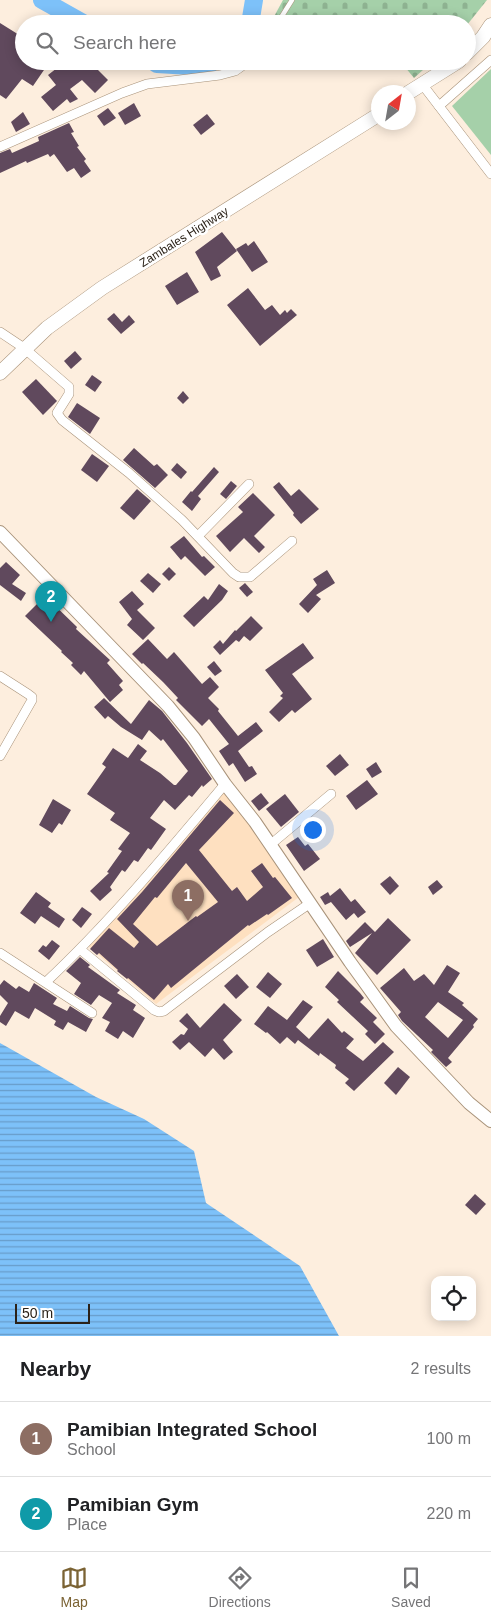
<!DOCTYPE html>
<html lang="en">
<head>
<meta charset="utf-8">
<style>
	:root { --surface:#fff; --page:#f6f6f6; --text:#202124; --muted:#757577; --line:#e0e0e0; --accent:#7b6334 }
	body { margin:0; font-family:Helvetica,sans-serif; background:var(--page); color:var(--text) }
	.controls { position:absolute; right:15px; bottom:15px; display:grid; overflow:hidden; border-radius:10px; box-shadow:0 2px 12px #0003 }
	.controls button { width:45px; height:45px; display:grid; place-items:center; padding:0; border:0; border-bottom:1px solid var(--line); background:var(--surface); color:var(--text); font:25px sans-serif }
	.compass { position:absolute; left:371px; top:85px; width:45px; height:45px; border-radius:50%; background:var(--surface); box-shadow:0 2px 12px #0003; rotate:31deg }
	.scale { position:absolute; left:15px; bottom:12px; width:75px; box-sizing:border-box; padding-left:5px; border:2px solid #2b2218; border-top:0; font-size:14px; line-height:18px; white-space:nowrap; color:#2b2218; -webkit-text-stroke:4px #fff; paint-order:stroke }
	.you { position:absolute; left:312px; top:829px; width:18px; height:18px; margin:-12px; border:4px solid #fff; border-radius:50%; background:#1a73e8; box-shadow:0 0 0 8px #1a73e833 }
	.badge { display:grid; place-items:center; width:32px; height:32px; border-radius:50%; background:var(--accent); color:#fff; font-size:16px; font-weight:700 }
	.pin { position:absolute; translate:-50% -41px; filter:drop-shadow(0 1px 2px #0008) }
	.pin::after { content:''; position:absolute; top:26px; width:18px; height:15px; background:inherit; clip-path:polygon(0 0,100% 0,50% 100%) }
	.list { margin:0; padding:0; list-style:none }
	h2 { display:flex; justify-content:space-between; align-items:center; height:65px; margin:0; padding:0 20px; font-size:21px }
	h2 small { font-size:16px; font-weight:400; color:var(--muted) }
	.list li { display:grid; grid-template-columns:32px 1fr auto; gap:15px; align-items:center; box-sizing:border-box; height:75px; padding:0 20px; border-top:1px solid var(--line) }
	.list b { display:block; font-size:19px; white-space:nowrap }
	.list p { margin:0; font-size:16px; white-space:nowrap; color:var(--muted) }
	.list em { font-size:16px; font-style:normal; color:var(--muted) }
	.icon { flex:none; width:28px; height:28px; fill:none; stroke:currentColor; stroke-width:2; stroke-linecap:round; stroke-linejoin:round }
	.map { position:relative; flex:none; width:491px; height:1336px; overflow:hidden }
	.search { position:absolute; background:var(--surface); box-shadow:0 2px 12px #0003; left:15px; right:15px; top:15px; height:55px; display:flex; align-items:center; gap:12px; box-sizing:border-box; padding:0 18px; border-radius:28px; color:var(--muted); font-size:19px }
	.sheet { height:215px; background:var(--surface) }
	nav { display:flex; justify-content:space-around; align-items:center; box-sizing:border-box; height:70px; border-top:1px solid var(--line); background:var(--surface); font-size:14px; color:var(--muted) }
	nav a { display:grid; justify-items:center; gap:2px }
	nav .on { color:var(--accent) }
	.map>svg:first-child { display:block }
	.built { fill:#fee0c0 }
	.grass { fill:#a5d0a9 }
	.cemetery { fill:url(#cemetery-stones) }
	.water { fill:url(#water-rules) }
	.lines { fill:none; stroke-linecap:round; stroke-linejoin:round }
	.river { stroke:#7dc1f9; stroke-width:18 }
	.building { fill:#60495d; fill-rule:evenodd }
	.lane-casing { stroke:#a9937a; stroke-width:5.5 }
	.street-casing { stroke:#a9937a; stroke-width:10 }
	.secondary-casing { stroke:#a9937a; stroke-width:14 }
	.primary-casing { stroke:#a9937a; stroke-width:15 }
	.lane { stroke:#fff; stroke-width:4.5 }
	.street { stroke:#fff; stroke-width:9 }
	.secondary { stroke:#fff; stroke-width:12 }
	.primary { stroke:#fff; stroke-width:14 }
	.labels { text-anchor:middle; stroke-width:5; stroke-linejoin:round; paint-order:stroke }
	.street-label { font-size:12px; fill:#2b2218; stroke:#fff }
</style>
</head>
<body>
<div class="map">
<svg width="491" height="1336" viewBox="0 0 491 1336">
	<defs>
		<pattern id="cemetery-stones" width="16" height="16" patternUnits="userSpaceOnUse" patternTransform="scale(1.25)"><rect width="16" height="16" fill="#a5d0a9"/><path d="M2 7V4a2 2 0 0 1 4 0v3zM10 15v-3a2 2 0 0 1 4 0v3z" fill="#8eb291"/></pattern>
		<pattern id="water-rules" width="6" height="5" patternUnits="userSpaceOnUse" patternTransform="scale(1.25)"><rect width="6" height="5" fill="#7dc1f9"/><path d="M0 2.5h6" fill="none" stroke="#679cc9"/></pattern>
	</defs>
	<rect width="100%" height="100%" fill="#fdeede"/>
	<path class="built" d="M226,790L299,897L156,1004L87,945Z"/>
	<path class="grass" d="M491,69V155L452,106Z"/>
	<g class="cemetery">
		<path d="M283,0H487L467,25L270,24Z"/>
		<path d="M400,61H433L414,78Z"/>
	</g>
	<path class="water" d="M0,1043L96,1097L144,1119L194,1151L206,1203L300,1266L339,1336H0Z"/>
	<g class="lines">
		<g class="river">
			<path d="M42,0L85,24"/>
			<path d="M250,24L254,0"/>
			<path d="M153,61L157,64L206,67L214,61"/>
		</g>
	</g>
	<g class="building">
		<path d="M0,23L24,38V61H38L46,67L33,86L22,79L6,99L0,95Z"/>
		<path d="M66,61H84L88,66L91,63L108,80L95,93L82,80L70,89L78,99L70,103L67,99L53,111L41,97L56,85L48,75Z"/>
		<path d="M134,103L141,116L125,125L118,113Z"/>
		<path d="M108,108L116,118L104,126L97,116Z"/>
		<path d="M23,112L30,124L16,132L11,122Z"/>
		<path d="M207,114L215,124L201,135L193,125Z"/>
		<path d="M69,123L74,132L71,133L79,146L77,147L86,159L84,161L91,171L81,178L74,168L67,172L54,154L50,157L48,154L27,163L26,161L0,173V153L10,149L12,153L39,141L38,137Z"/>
		<path d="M222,232L237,251L217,267L221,276L211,281L195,252Z"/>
		<path d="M254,241L268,262L252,272L236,249L246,243L248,246Z"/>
		<path d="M187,272L199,292L177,305L165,286Z"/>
		<path d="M248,288L265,310L272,305L280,315L285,310L287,313L291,309L297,315L260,346L227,305Z"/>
		<path d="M114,313L122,322L129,315L135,322L121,334L107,319Z"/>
		<path d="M75,351L82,359L71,369L64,361Z"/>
		<path d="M92,375L102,382L95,392L85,385Z"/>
		<path d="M36,379L57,401L43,415L22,392Z"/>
		<path d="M183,391L189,398L183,404L177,398Z"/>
		<path d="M77,403L100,418L90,434L68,417Z"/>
		<path d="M134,448L154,466L157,464L168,475L155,488L123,460Z"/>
		<path d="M92,454L109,466L97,482L81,470Z"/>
		<path d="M177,463L187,472L181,479L171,470Z"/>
		<path d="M214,467L219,472L198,496L201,499L192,511L182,502L191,491L192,492Z"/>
		<path d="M231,481L237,486L226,499L220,494Z"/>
		<path d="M279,482L291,496L299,489L319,509L301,524L293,515L294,513L273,487Z"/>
		<path d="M137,489L151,501L134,520L120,508Z"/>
		<path d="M253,493L275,515L254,536L265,547L259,553L244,538L230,552L216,536L243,512L238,507Z"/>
		<path d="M184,536L202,557L204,556L215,567L205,576L185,556L181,560L170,547Z"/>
		<path d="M6,562L20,575L12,584L26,593L21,601L0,585V568Z"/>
		<path d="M169,567L176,574L169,581L162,574Z"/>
		<path d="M327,570L335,583L316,595L321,599L308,613L299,604L317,585L313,579Z"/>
		<path d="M148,573L161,584L153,593L140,581Z"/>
		<path d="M245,583L253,592L247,597L239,588Z"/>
		<path d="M219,584L228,591L222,600L194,627L183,616L204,596L208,600Z"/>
		<path d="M132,591L144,604L137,610L155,628L143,640L127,625L132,619L119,602Z"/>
		<path d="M45,596L77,627L76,629L110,660L107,663L123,681L119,685L123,690L110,702L84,671L81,675L71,665L73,663L61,652L62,651L25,616Z"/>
		<path d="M251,616L263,628L250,641L244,636L239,642L236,640L220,655L213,647L220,640L223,644L235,630L236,631Z"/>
		<path d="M148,639L167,659L174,652L202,684L210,677L219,687L208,698L219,709L218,711L238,736L256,722L263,731L238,751L249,767L252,766L257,774L245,782L233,763L229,766L219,751L229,744L209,719L202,726L176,700L178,698L163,682L143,663L142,664L132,654Z"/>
		<path d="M303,643L314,658L292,674L312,699L295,713L292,710L279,722L269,712L283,698L280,696L283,693L265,670Z"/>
		<path d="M214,661L222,671L215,676L207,667Z"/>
		<path d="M104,698L131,724L149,700L162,711L187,743L212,779L203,787L202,785L192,797L189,795L175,810L164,800L150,818L166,829L151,850L148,848L138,862L134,860L125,872L122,870L110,887L112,890L100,901L90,891L109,873L107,872L122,851L118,849L130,833L110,820L115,813L87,794L106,767L102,764L113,748L128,758L138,744L147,751L140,760L160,773L174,785H176L188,771L163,739L161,741L149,730L142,740L121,727L108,716L105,719L94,707Z"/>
		<path d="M340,754L349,765L335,776L326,766Z"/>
		<path d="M376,762L382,772L372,778L366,769Z"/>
		<path d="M367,780L378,794L356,810L346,796Z"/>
		<path d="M261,793L269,803L259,811L251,801Z"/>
		<path d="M285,794L299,812L281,827L266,809Z"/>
		<path d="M53,799L71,810L62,825L59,823L52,833L39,825Z"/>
		<path d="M220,800L234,813L199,850L232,891L237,887L247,901L263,887L251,871L262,863L273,878L275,877L292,898L268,915L267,914L249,926L248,925L171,988L168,984L154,1000L128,978L127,979L117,971L118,970L99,953L97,955L90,949L109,928L134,948L139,942L117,919L142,892ZM186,863L218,902L197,917L196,916L157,946L133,924L155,897L157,898Z"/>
		<path d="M298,837L305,846L308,844L320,859L304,871L286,845Z"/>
		<path d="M390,876L399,886L390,895L380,884Z"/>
		<path d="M437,880L443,887L433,895L428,887Z"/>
		<path d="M340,888L351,902L355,899L366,912L358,918L354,913L346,920L331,902L325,905L320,897L328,892L330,896Z"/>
		<path d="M36,892L51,903L48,907L65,919L59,928L41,916L35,924L20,913Z"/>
		<path d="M82,907L92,914L81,928L72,920Z"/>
		<path d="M388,918L411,940L377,975L355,953L372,933L350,947L346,941L365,922L375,932Z"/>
		<path d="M323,939L334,957L317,967L306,950Z"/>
		<path d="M52,940L60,946L49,960L38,951L43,945L46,947Z"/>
		<path d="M80,957L90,965L88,967L120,990L117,993L136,1005L133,1010L145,1018L133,1038L123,1031L118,1039L105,1031L110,1022L102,1018L112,1003L99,995L91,1005L74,994L81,983L66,971Z"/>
		<path d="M447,965L460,973L448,992L464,1003L462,1005L478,1019L473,1025L474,1027L448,1058L452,1062L446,1067L431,1052L433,1050L402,1021L398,1015L401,1012L380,988L404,968L414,981L424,974L434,985ZM438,1002L463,1020L448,1038L425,1017Z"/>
		<path d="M338,971L360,993L364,998L360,1002L377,1018L373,1022L385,1034L375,1044L365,1034L368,1031L337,1002L339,1000L325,987Z"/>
		<path d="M268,972L282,984L270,998L256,987Z"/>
		<path d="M237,974L249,987L236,999L224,986Z"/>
		<path d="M4,980L16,989L19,986L29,992L34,983L57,998L53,1004L67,1011L70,1006L89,1018L93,1019L86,1032L68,1022L63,1030L54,1025L56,1021L35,1008L29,1019L15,1011L6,1026L0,1022V1016L8,1003L0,995V985Z"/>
		<path d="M303,1000L313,1007L296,1027L309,1039L328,1018L342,1033L344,1031L354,1039L346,1048L363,1061L383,1042L394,1052L354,1091L345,1083L349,1079L335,1068L336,1065L320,1053L319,1056L298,1040L295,1044L287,1037L280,1044L267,1032L266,1033L254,1024L268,1006L287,1020Z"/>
		<path d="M224,1003L242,1020L223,1040L233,1052L224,1060L213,1048L205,1057L189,1042L180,1050L172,1042L181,1034L184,1035L188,1029L179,1021L187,1013L200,1028Z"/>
		<path d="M398,1067L410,1077L396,1095L384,1083Z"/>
		<path d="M475,1194L486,1204L476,1215L465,1205Z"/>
	</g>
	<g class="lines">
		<defs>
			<path id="lane" d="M277,24L292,0"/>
			<g id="street">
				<path d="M422,84L491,174"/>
				<path d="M439,106L491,60"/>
				<path d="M0,147L122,93L147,84L220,75L235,71L249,61"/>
				<path d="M0,332L24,348L69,387V394L57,413L62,420L129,473L182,520L233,573L239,577H250L292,541"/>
				<path d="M198,536L249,484"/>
				<path d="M0,676L28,694L32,697V700L0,756"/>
				<path d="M270,845L331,794"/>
				<path d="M81,950L154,1010L159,1012L164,1011L268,932L309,904"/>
				<path d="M0,953L92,1013"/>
				<path d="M46,982C111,921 168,852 225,784"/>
			</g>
			<path id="secondary" d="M0,532L168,706L194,738L225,784L255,822L350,962L396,1026L469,1103L491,1121"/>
			<g id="primary">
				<path d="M467,53L483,37L491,25"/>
				<path d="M408,93L459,61"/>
				<path d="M0,373L47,328L102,288L378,115"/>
			</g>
		</defs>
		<use href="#lane" class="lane-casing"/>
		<use href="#street" class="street-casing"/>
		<use href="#secondary" class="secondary-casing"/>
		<use href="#primary" class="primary-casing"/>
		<use href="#lane" class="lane"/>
		<use href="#street" class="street"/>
		<use href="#secondary" class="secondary"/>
		<use href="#primary" class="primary"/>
	</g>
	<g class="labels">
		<g class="street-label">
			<text transform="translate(184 237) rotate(-32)" y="4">Zambales Highway</text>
		</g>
	</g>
</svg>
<div class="controls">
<button><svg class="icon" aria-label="locate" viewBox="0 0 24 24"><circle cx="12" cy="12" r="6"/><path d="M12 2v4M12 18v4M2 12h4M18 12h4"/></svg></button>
</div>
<svg class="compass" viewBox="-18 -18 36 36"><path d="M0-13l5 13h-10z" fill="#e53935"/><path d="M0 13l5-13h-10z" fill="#757577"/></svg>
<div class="scale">50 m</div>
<div class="you"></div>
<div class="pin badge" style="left:188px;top:921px;background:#8d6e63">1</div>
<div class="pin badge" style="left:51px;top:622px;background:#0f9aa8">2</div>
<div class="search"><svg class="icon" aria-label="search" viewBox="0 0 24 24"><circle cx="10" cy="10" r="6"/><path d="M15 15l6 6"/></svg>Search here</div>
</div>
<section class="sheet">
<h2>Nearby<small>2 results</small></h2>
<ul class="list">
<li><span class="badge" style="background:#8d6e63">1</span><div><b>Pamibian Integrated School</b><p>School</p></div><em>100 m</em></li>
<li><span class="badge" style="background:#0f9aa8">2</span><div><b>Pamibian Gym</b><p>Place</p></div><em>220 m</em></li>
</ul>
</section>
<nav>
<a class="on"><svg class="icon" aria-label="map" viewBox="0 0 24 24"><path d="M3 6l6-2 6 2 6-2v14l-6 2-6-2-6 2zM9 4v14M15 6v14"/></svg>Map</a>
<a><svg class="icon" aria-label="directions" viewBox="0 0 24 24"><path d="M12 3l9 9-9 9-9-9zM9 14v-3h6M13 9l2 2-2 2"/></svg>Directions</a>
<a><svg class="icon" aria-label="saved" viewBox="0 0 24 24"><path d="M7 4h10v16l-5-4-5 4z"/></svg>Saved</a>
</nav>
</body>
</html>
